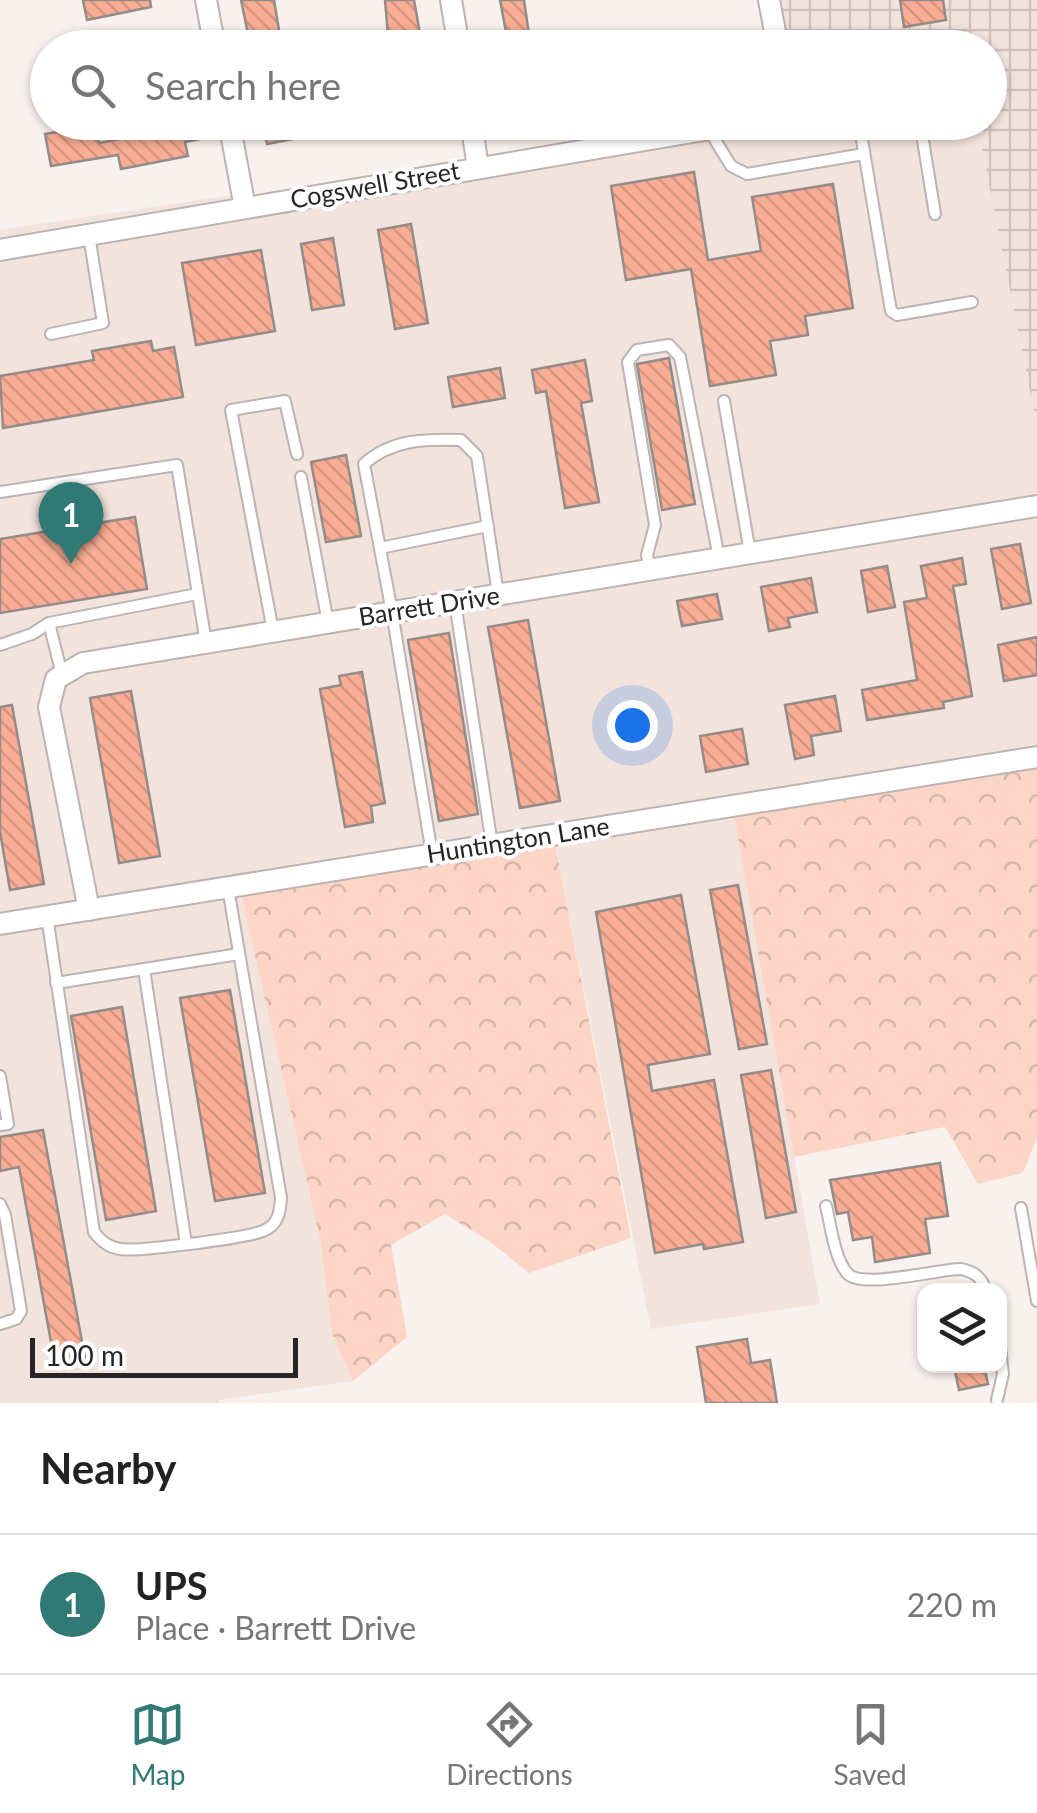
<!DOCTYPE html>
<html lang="en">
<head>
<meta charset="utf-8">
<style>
	:root { --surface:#fff; --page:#f6f6f6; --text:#222; --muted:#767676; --line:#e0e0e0; --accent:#307974 }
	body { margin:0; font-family:Lato,sans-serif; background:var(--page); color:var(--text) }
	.controls { position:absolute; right:30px; bottom:30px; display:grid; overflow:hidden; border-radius:20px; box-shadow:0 2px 8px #0004 }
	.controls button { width:90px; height:90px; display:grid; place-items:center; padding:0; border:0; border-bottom:2px solid var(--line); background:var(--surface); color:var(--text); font:50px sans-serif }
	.scale { position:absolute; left:30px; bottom:25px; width:268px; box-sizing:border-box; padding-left:10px; border:5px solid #272423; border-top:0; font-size:28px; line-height:35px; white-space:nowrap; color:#272423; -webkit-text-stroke:8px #fff; paint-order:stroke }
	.you { position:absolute; left:632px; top:725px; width:35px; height:35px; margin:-25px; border:8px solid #fff; border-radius:50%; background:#1a73e8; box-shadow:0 0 0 15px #1a73e833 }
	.badge { display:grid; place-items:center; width:65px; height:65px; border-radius:50%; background:var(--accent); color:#fff; font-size:32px; font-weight:700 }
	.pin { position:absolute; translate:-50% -82px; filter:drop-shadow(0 2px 5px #0008) }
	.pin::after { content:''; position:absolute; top:52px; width:35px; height:30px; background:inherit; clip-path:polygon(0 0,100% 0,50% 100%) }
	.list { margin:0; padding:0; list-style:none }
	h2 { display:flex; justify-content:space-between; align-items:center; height:130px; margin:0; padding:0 40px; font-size:42px }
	h2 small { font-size:32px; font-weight:400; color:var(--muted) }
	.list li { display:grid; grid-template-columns:65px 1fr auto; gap:30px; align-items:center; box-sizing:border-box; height:140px; padding:0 40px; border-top:2px solid var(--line) }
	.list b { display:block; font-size:38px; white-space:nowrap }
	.list p { margin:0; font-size:32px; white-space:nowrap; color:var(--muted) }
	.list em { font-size:32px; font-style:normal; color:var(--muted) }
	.icon { flex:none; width:55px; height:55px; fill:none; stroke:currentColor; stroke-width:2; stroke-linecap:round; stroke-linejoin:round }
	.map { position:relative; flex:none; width:1037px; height:1403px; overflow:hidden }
	.search { position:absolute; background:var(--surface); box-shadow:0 2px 8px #0004; left:30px; right:30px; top:30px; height:110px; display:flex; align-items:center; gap:25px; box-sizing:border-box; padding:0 35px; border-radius:55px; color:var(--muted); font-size:38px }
	.sheet { height:270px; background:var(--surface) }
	nav { display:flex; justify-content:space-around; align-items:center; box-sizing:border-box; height:140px; border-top:2px solid var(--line); background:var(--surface); font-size:28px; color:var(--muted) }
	nav a { display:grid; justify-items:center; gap:5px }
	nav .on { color:var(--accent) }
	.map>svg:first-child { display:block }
	.built { fill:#f3e3dd }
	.industrial { fill:url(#industrial-grid) }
	.forest { fill:url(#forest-crowns) }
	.building { fill:url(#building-back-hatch); stroke:#938c8a; stroke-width:2.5 }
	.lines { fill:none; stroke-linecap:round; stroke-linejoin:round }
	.service-casing { stroke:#bbb4b1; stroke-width:14 }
	.minor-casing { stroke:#bbb4b1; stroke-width:24 }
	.service { stroke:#fff; stroke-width:10 }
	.minor { stroke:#fff; stroke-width:20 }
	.labels { text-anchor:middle; stroke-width:8; stroke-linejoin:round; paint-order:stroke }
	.street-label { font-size:25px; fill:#272423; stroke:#fff }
</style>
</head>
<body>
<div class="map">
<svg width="1037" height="1403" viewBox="0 0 1037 1403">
	<defs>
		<pattern id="industrial-grid" width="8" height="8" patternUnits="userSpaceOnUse" patternTransform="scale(2.5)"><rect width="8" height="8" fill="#f3e3dd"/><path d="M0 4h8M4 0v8" fill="none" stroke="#d0c3bd"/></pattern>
		<pattern id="forest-crowns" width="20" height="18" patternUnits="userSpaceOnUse" patternTransform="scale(2.5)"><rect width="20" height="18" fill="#fcd5c7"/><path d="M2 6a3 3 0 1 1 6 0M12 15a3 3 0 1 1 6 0" fill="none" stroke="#d8b7ab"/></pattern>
		<pattern id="building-back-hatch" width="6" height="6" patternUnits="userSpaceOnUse" patternTransform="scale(2.5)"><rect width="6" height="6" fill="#f8ad94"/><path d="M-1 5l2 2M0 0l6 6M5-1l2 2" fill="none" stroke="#d5957f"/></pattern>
	</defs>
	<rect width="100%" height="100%" fill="#f9f1ee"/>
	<g class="built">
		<path d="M803,123H977L1037,427V496L46,677L39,709L77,902L0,915V260Z"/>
		<path d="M232,195L233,201L0,241V230Z"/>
		<path d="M1037,515V747L97,899L59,707L65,685L86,672Z"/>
		<path d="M734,815L820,1304L651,1329L555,844Z"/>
		<path d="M241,894L320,1239L332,1334L353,1381L219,1400V1403H0V934Z"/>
	</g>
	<path class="industrial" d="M780,0H1037V427L977,123L990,122V48L789,47Z"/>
	<g class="forest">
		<path d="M1037,766V1137L1023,1173L978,1184L945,1127L794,1157L734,815Z"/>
		<path d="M555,844L631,1238L529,1273L489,1241L445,1214L391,1245L407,1337L353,1381L332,1334L320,1239L241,894Z"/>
	</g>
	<g class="building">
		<path d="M83,0H150L151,7L87,20Z"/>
		<path d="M241,0H274L282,48H251Z"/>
		<path d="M385,0H414L422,45L389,48Z"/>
		<path d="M500,0H524L531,48H509Z"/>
		<path d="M900,0H943L946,20L904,27Z"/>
		<path d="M963,32L966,48H920L919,40Z"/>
		<path d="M148,122H197L200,139L185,142L188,156L121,169L118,155L51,166L45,134L96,125L99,143L150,133Z"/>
		<path d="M263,122H290L293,139L267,144Z"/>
		<path d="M694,172L708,260L761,251L752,197L833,184L853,308L805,316L808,335L770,341L776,375L710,386L691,269L626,280L611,186Z"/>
		<path d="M411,224L428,323L395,329L378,230Z"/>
		<path d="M333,238L344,305L312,310L301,244Z"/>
		<path d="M261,250L275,331L196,345L182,263Z"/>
		<path d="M151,341L153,351L174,347L183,397L3,428L0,376L94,360L92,351Z"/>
		<path d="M669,358L695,504L662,510L637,364Z"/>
		<path d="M585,360L592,401L581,403L599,502L565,508L546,391L536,393L532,370Z"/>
		<path d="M500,368L505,398L453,407L448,377Z"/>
		<path d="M346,455L361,536L326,542L311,462Z"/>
		<path d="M135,517L147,589L0,613V539Z"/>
		<path d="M1020,544L1031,603L1002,609L991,549Z"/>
		<path d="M962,558L966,584L953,586L972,696L943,702L944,708L867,720L862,690L917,680L904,602L927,598L921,566Z"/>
		<path d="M887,566L895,607L868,612L861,571Z"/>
		<path d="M811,578L817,612L788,618L790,627L769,631L761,587Z"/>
		<path d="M717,594L722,619L682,626L677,601Z"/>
		<path d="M528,620L560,801L520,808L488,627Z"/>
		<path d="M449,633L478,814L439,821L408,640Z"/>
		<path d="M1037,637V675L1004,681L998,645Z"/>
		<path d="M362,672L385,803L371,806L373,822L345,827L320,689L341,685L339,676Z"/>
		<path d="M131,691L160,856L119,863L90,698Z"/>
		<path d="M835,696L841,731L811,736L814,755L795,759L785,705Z"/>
		<path d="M12,705L44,884L10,890L0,832V707Z"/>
		<path d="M742,729L748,764L706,772L700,736Z"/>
		<path d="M738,885L767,1044L739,1049L710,890Z"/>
		<path d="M681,895L710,1054L648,1065L652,1091L714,1080L743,1242L704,1249L703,1244L655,1253L596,912Z"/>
		<path d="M230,990L265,1193L215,1201L180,998Z"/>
		<path d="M122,1007L156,1211L106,1220L71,1016Z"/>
		<path d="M771,1070L796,1212L766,1218L741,1075Z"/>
		<path d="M43,1130L85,1358L55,1364L19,1167L0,1171V1137Z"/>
		<path d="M940,1163L948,1216L925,1219L930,1253L875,1262L872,1237L853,1240L848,1212L837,1214L830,1180Z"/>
		<path d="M747,1339L751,1363L770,1360L777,1403H706L697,1347Z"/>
		<path d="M954,1366H984L988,1384L959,1390Z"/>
	</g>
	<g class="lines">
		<defs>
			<g id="service">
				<path d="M859,122L891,311L897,315L972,302"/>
				<path d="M920,122L935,214"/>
				<path d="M709,130L731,166L747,174L864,154"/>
				<path d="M51,334L103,323L89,235"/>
				<path d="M724,401L750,553"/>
				<path d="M301,477L328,623"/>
				<path d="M0,492L177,465L206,643"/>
				<path d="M380,548L488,526"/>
				<path d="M650,570L647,555L655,525L628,362L637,350L669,345L680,357L719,558"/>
				<path d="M455,602L492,845"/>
				<path d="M49,623L62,675"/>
				<path d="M273,631L231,410L285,401L297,454"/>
				<path d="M0,645L32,634L49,623L197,594"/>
				<path d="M432,854L392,612L364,464C392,439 425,439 461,440L477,456L498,594"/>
				<path d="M47,916L94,1232C101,1241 108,1247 120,1249C137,1252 246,1238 263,1231C278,1225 280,1213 281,1198L228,888"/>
				<path d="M144,969L186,1244"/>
				<path d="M56,983L239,954"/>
				<path d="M0,1076L8,1124L0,1125"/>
				<path d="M0,1204L5,1215L21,1311L16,1319L0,1324"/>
				<path d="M826,1206C831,1226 834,1257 847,1273C861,1290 938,1269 961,1269C975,1272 981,1277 986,1290"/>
				<path d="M1021,1208L1037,1301"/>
				<path d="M997,1400L1003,1374L1000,1348"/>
			</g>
			<g id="minor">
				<path d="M206,0L215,48"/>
				<path d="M451,0L459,48"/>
				<path d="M769,0L778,48"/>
				<path d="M229,122L245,208"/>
				<path d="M471,122L478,167"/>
				<path d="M0,250L751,122"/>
				<path d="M89,910L49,707L56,679L83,663L1037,506"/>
				<path d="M0,924L1037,757"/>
			</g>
		</defs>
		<use href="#service" class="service-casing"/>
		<use href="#minor" class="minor-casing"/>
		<use href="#service" class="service"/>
		<use href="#minor" class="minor"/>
	</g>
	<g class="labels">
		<g class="street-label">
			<text transform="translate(375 185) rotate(-10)" y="9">Cogswell Street</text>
			<text transform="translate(429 606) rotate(-9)" y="9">Barrett Drive</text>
			<text transform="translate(518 840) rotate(-9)" y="9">Huntington Lane</text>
		</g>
	</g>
</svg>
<div class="controls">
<button><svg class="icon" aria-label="layers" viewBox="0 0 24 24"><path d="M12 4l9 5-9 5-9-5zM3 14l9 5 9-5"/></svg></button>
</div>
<div class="scale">100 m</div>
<div class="you"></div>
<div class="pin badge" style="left:71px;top:564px">1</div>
<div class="search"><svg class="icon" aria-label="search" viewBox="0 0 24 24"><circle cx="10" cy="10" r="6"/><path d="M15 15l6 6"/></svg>Search here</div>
</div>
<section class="sheet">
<h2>Nearby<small></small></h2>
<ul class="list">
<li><span class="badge">1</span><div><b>UPS</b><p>Place · Barrett Drive</p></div><em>220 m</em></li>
</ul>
</section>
<nav>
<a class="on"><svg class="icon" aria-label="map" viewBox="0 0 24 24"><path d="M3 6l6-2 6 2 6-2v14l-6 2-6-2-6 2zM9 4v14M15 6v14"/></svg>Map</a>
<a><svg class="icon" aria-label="directions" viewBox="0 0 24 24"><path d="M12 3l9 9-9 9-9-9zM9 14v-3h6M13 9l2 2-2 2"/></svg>Directions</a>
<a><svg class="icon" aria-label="saved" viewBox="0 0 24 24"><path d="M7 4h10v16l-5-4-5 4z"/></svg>Saved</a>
</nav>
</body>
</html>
